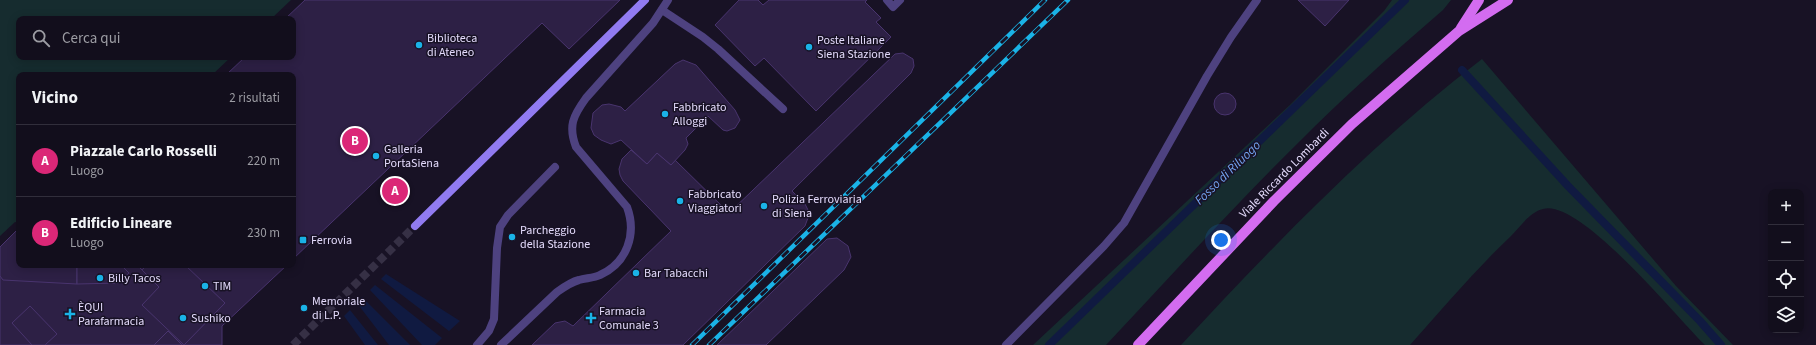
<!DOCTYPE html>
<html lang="it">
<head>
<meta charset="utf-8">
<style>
	:root { --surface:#120e1c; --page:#1f1c29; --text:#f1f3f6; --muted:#9c9ca3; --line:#312e3b; --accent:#db2777 }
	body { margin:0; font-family:"Source Sans 3",sans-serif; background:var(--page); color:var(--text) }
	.controls { position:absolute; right:12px; bottom:12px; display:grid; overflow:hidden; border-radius:8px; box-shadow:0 2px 10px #0003 }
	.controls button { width:36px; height:36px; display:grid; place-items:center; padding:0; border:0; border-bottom:1px solid var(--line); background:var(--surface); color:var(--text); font:20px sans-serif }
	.you { position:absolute; left:1221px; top:240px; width:14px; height:14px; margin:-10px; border:3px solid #fff; border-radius:50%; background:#1a73e8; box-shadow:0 0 0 6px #1a73e833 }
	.badge { display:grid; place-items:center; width:26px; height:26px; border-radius:50%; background:var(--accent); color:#fff; font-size:13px; font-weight:700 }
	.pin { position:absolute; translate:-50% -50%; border:2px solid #fff; box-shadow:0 1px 4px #0006 }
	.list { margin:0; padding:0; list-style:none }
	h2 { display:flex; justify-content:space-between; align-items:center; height:52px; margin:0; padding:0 16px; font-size:17px }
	h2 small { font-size:13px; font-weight:400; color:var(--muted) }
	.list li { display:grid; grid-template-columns:26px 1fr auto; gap:12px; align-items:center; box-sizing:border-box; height:72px; padding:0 16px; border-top:1px solid var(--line) }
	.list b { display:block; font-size:15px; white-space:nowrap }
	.list p { margin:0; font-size:13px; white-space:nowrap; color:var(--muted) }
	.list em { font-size:13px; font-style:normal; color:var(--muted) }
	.icon { flex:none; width:22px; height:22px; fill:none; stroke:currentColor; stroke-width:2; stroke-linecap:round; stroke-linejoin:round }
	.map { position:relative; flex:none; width:1816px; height:345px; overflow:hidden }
	.search { position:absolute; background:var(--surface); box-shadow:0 2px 10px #0003; left:16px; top:16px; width:280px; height:44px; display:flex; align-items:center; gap:10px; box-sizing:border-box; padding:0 14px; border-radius:8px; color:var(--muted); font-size:15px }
	.panel { position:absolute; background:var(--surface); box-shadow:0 2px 10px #0003; left:16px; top:72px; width:280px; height:196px; border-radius:8px }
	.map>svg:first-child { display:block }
	.green { fill:#162c2f }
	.water { fill:#101a41 }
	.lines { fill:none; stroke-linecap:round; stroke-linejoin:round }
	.stream { stroke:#101a41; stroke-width:8 }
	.building { fill:#2d2045; stroke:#49346e }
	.secondary-tunnel { stroke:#363045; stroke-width:8; stroke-dasharray:8 4; stroke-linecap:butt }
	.service { stroke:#4e4280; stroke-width:8 }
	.tertiary { stroke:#4e4280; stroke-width:8 }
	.secondary { stroke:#917bf1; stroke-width:8 }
	.primary { stroke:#d36cf0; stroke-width:10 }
	.rail-casing { stroke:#1ab3e7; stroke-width:4.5 }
	.rail { stroke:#181225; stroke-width:3; stroke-dasharray:9; stroke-linecap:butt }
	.poi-dot { fill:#1ab3e7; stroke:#181225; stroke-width:1.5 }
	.labels { text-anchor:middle; stroke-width:3; stroke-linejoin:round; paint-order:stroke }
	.poi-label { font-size:12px; fill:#e3dafb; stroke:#181225; text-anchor:start }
	.street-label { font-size:12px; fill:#e3dafb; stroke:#181225 }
	.water-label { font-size:13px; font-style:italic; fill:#73a3f1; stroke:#181225 }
</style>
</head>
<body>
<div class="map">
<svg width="1816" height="345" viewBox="0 0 1816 345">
	<rect width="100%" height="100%" fill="#181225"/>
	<g class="green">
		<path d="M0,0H291L271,19H19V57H231L212,75H19V223L15,222L0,236Z"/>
		<path d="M1392,0H1451L1443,10C1393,53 1344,97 1298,143C1232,208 1170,277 1106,345H1033L1292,103L1384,11Z"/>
		<path d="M1482,59L1676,286L1733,345H1705C1678,319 1580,198 1543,209C1530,212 1520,227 1511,236C1475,270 1443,308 1410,345H1181C1275,244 1372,143 1482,59Z"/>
	</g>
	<g class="water">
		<path d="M386,274L460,321L449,331L381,279Z"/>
		<path d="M375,285L442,338L435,345H422L370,290Z"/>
		<path d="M362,297L410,345H389L357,303Z"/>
		<path d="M350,310L378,345H365L344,316Z"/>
	</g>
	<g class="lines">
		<g class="stream">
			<path d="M1462,70L1568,186L1700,321L1721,345"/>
			<path d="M1049,345L1405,0"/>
		</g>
	</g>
	<g class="building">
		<path d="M305,0H620L569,49L542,23L293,259V75H226L245,57H293V19H285Z"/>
		<path d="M739,0H758L763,5L769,0H867L865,2L881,18L876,22L891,37L816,111L764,58L755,66L715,25Z"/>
		<path d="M1298,0H1349L1325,26Z"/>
		<path d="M903,53L913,59L914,66L911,73L792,191L805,204L808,210L809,215L805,226L683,345H532L555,323L565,321L573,326L671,231L623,181L620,175L619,169L622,159L631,150L647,164L657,153L671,165L675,160L729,213L895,54Z"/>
		<path d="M683,60L696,65L735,110L740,120L735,128L727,131L723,130L708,116L686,138L688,144L685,150L671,165L657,153L647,164L621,140L611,144L601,140L594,135L591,128L593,113L602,105L609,104L621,107L625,111L675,64Z"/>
		<circle cx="1225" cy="104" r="11"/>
		<path d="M18,229L19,265H185L225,303L184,345H45L57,334L30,306L12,323L32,345H0V247Z"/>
		<path d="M18,229L19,265H287L222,326V345H0V247Z"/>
		<path d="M18,229L19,265H77V284L3,280L0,276V247Z"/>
		<path d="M837,238L848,246L851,257L844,270L766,345H717L827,239Z"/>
		<path d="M77,265H121L129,273L118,283L77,284Z"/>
		<path d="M137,265H147L142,270Z"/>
		<path d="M147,265H185L225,303L184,345L142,305L159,287L142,270Z"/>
		<path d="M30,306L57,334L45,345H32L12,323Z"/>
		<path d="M168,331L182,345H154Z"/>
	</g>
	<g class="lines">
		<path class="secondary-tunnel" d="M293,345L415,226"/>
		<g class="service">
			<path d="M887,0L893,7L900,0"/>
			<path d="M662,10L703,37L718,49L783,109"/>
			<path d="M477,345L489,331L494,319L497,248L500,227L508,215L555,167"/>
			<path d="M1006,345L1104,246L1124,223L1207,76L1231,37L1257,0"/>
		</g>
		<path class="tertiary" d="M501,345L557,292C564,287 571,282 579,280C586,278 594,278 600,275C627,263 637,234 627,207L576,147C568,126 573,116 586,98L653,23L668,0"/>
		<path class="secondary" d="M415,226L645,0"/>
		<g class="primary">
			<path d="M1461,28L1479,0"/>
			<path d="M1138,345L1274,201L1352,124L1459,31L1508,0"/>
		</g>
		<defs>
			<g id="rail">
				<path d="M692,345L1045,0"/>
				<path d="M709,345L1068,0"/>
			</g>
		</defs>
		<use href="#rail" class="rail-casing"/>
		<use href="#rail" class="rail"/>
	</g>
	<g class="poi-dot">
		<circle cx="419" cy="45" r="4"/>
		<circle cx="809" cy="47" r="4"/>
		<circle cx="665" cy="114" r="4"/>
		<circle cx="376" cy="156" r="4"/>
		<circle cx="680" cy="201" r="4"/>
		<circle cx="764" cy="206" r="4"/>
		<circle cx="512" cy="237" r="4"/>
		<rect x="299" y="236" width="8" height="8" rx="2"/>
		<circle cx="636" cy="273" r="4"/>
		<circle cx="100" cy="278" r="4"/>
		<circle cx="205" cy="286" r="4"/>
		<circle cx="304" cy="308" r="4"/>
		<path d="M68 308h4v4h4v4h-4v4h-4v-4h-4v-4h4z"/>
		<circle cx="183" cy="318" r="4"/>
		<path d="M589 312h4v4h4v4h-4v4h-4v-4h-4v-4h4z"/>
	</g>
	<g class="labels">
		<g class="poi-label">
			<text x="427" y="42">Biblioteca<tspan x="427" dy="14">di Ateneo</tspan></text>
			<text x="817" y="44">Poste Italiane<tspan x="817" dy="14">Siena Stazione</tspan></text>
			<text x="673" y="111">Fabbricato<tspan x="673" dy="14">Alloggi</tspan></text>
			<text x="384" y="153">Galleria<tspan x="384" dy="14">PortaSiena</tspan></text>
			<text x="688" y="198">Fabbricato<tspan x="688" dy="14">Viaggiatori</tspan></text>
			<text x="772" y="203">Polizia Ferroviaria<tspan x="772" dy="14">di Siena</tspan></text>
			<text x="520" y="234">Parcheggio<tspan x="520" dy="14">della Stazione</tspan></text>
			<text x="311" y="244">Ferrovia</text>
			<text x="644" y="277">Bar Tabacchi</text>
			<text x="108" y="282">Billy Tacos</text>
			<text x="213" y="290">TIM</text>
			<text x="312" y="305">Memoriale<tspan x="312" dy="14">di L.P.</tspan></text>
			<text x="78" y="311">ÈQUI<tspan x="78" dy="14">Parafarmacia</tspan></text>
			<text x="599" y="315">Farmacia<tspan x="599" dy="14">Comunale 3</tspan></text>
			<text x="191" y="322">Sushiko</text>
		</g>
		<g class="street-label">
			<text transform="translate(1284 173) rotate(-45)" y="4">Viale Riccardo Lombardi</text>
		</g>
		<g class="water-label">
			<text transform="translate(1227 172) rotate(-44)" y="5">Fosso di Riluogo</text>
		</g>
	</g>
</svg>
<div class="controls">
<button>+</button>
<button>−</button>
<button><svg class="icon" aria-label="locate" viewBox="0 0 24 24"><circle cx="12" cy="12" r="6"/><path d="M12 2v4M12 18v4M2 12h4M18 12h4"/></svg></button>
<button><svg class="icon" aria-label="layers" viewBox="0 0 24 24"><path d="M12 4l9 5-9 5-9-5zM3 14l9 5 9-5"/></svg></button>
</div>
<div class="you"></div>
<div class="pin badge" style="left:395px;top:191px">A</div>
<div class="pin badge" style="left:355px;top:141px">B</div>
<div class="search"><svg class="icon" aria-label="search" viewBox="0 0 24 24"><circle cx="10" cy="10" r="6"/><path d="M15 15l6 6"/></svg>Cerca qui</div>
<section class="panel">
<h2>Vicino<small>2 risultati</small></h2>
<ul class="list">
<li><span class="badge">A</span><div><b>Piazzale Carlo Rosselli</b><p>Luogo</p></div><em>220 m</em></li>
<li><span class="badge">B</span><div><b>Edificio Lineare</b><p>Luogo</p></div><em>230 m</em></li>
</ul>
</section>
</div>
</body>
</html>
